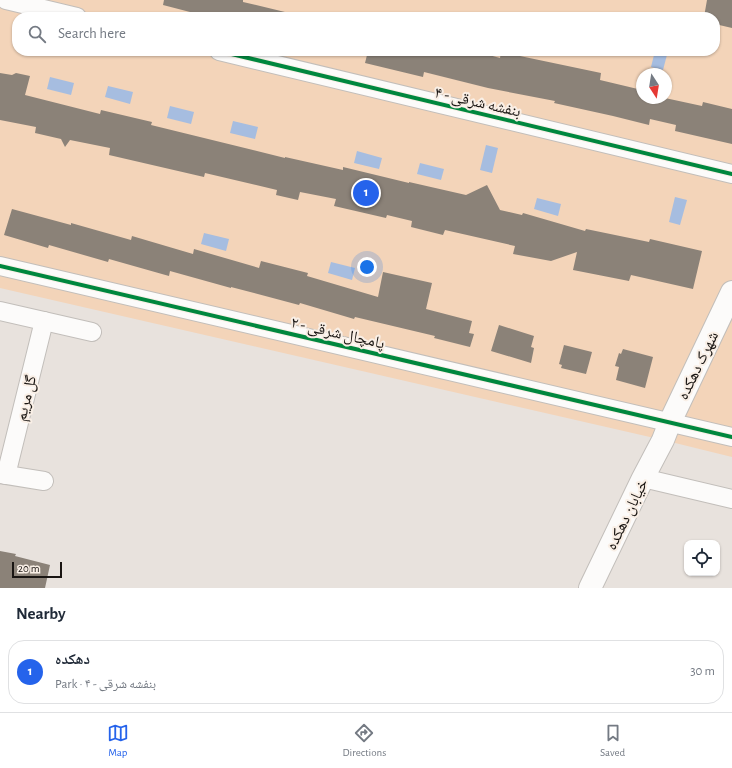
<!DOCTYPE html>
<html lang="en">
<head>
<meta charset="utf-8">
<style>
	:root { --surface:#fff; --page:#f2f2f3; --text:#1f2937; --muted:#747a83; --line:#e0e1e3; --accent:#2563eb }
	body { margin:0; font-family:"Alegreya Sans","Noto Naskh Arabic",sans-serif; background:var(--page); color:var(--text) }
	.controls { position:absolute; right:12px; bottom:12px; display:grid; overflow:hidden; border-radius:8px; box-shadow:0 1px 3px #0004 }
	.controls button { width:36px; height:36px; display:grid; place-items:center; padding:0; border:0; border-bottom:1px solid var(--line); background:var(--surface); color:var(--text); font:20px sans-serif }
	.compass { position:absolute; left:636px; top:68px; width:36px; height:36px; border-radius:50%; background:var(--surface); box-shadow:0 1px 3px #0004; rotate:168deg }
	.scale { position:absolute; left:12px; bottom:10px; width:50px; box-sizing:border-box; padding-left:4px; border:2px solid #191512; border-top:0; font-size:11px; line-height:14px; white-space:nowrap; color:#191512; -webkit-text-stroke:3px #f9efe6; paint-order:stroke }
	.you { position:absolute; left:367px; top:267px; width:14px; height:14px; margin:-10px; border:3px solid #fff; border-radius:50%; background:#1a73e8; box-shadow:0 0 0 6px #1a73e833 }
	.badge { display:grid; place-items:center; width:26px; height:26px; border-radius:50%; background:var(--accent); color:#fff; font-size:13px; font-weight:700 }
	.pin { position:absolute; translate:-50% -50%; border:2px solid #fff; box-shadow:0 1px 4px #0006 }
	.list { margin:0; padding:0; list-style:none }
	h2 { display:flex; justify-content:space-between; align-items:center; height:52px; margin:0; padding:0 16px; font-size:17px }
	h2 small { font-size:13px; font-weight:400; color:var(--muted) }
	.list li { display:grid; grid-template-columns:26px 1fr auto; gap:12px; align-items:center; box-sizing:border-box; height:64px; margin:0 8px 8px; padding:0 8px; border:1px solid var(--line); border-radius:16px }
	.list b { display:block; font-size:15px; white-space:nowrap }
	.list p { margin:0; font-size:13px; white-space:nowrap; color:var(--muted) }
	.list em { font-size:13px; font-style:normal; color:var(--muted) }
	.icon { flex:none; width:22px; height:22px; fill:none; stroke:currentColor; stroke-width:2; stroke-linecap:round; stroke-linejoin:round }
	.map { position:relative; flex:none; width:732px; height:588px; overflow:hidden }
	.search { position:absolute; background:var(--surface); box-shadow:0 1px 3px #0004; left:12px; right:12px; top:12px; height:44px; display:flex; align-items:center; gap:10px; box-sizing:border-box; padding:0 14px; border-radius:16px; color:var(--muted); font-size:15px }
	.sheet { height:124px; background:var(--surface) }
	nav { display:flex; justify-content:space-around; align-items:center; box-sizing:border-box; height:56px; border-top:1px solid var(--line); background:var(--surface); font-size:11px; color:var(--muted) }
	nav a { display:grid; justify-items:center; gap:2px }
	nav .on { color:var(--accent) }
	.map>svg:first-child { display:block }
	.green { fill:#f3d4b9; fill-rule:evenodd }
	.water { fill:#a6bde0 }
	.building { fill:#8b8278 }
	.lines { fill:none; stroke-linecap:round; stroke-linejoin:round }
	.minor-casing { stroke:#c2beba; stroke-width:20 }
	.tertiary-casing { stroke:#c2beba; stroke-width:24 }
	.minor { stroke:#fcfbfa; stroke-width:18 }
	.tertiary { stroke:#fcfbfa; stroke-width:22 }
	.cycleway-casing { stroke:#f9efe6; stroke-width:6 }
	.cycleway { stroke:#00873e; stroke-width:4 }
	.labels { text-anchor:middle; stroke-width:4; stroke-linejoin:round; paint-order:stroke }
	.street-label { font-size:16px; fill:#191512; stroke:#f9efe6 }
</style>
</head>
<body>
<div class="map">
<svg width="732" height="588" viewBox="0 0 732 588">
	<rect width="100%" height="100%" fill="#e8e2dd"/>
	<path class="green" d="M0,0H732V457L663,440L0,288ZM17,17H715V51H17ZM642,74H666V98H642Z"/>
	<g class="water">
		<path d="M655,51H668L663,70L651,67Z"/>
		<path d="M50,77L74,83L71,95L47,89Z"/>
		<path d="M108,86L133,92L130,104L105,97Z"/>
		<path d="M170,106L194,112L191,124L167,118Z"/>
		<path d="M233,121L258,127L255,139L230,133Z"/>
		<path d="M486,145L498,148L492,173L480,170Z"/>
		<path d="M357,151L382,158L379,169L354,163Z"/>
		<path d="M420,163L444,169L441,180L417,174Z"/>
		<path d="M675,197L687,200L680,225L669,222Z"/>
		<path d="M537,198L561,204L558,216L534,209Z"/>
		<path d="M204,233L229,239L226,251L201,244Z"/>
		<path d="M331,262L355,268L352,280L328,273Z"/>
	</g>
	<g class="building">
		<path d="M164,0H243V2L285,12L284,17H204L189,13L190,12L163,5Z"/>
		<path d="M707,0H732V28L715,24V17H704Z"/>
		<path d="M368,51H474L500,58L501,52L601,73L600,80L642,90V98H665L702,106L703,102L732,109V144L675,131L676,125L650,119L649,125L613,116L554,103L555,101L488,88L424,72L423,77L365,63Z"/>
		<path d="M0,73L12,75L16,73L30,76L25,95L100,114L101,110L152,122L151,125L285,158V157L343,170V167L409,183V182L466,195L487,185L500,210L522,215L523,213L585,231L586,229L649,242L650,239L702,251L693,289L631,275L629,281L573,270L577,252L551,261L513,254L515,246L445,230L443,235L411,227L412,221L387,215L386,218L334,206L336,199L300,192L298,200L276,195L277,190L205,173L204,177L109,155L110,148L70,140L65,147L61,139L35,133L36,127L0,120Z"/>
		<path d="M12,209L71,225V223L131,240L132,236L193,254L194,249L259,268L261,261L308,273L307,276L378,297L383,272L432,283L426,309L472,321L469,333L474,334L470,347L434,338L435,336L355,317L354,319L300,303L299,305L231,287V288L170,271L169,276L109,259L108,262L49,245L48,248L4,235Z"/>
		<path d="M499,325L534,336L531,347L534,348L531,363L491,351Z"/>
		<path d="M564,345L592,352L586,374L561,368L562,365L559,364Z"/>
		<path d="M623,349L653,357L645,388L616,380L619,367L615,366L619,353L621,354Z"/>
		<path d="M0,551L16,554L15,556L50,565L45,588H0Z"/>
	</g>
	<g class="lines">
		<defs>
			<g id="minor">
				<path d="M6,0L77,17"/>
				<path d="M219,51L732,174"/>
				<path d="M0,266L732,437"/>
				<path d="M0,311L92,332"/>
				<path d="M0,474L44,481"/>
				<path d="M6,475L44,321"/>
				<path d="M643,478L732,499"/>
			</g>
			<path id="tertiary" d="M590,588L643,478L663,440L670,422L732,292"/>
		</defs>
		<use href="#minor" class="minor-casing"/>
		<use href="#tertiary" class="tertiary-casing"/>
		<use href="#minor" class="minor"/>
		<use href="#tertiary" class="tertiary"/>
		<defs>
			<g id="cycleway">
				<path d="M219,51L732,174"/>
				<path d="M0,266L732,437"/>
			</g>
		</defs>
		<use href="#cycleway" class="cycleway-casing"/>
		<use href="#cycleway" class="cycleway"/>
	</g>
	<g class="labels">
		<g class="street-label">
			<text transform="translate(478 101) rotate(13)" y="6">بنفشه شرقی - ۴</text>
			<text transform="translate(338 332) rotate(13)" y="6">پامچال شرقی - ۲</text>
			<text transform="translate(697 365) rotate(-64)" y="6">شهرک دهکده</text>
			<text transform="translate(25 398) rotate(-76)" y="6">گل مریم</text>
			<text transform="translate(626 514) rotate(-64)" y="6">خیابان دهکده</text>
		</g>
	</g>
</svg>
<div class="controls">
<button><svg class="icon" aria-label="locate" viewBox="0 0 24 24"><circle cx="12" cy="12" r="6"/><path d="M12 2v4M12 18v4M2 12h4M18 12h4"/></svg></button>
</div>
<svg class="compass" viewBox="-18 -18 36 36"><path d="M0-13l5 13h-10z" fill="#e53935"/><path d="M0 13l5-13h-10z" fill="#747a83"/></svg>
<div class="scale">20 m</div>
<div class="you"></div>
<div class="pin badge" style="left:366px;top:193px">1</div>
<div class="search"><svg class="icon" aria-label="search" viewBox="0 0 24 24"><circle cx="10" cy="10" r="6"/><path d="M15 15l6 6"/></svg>Search here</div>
</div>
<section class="sheet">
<h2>Nearby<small></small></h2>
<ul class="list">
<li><span class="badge">1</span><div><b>دهکده</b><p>Park · بنفشه شرقی - ۴</p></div><em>30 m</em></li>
</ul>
</section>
<nav>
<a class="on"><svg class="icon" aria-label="map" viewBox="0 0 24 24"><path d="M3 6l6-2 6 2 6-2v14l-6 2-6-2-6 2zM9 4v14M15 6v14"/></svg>Map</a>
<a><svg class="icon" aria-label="directions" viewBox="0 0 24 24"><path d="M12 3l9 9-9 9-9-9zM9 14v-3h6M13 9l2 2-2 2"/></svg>Directions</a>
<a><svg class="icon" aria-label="saved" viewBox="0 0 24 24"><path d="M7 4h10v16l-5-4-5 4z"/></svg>Saved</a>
</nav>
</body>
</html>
